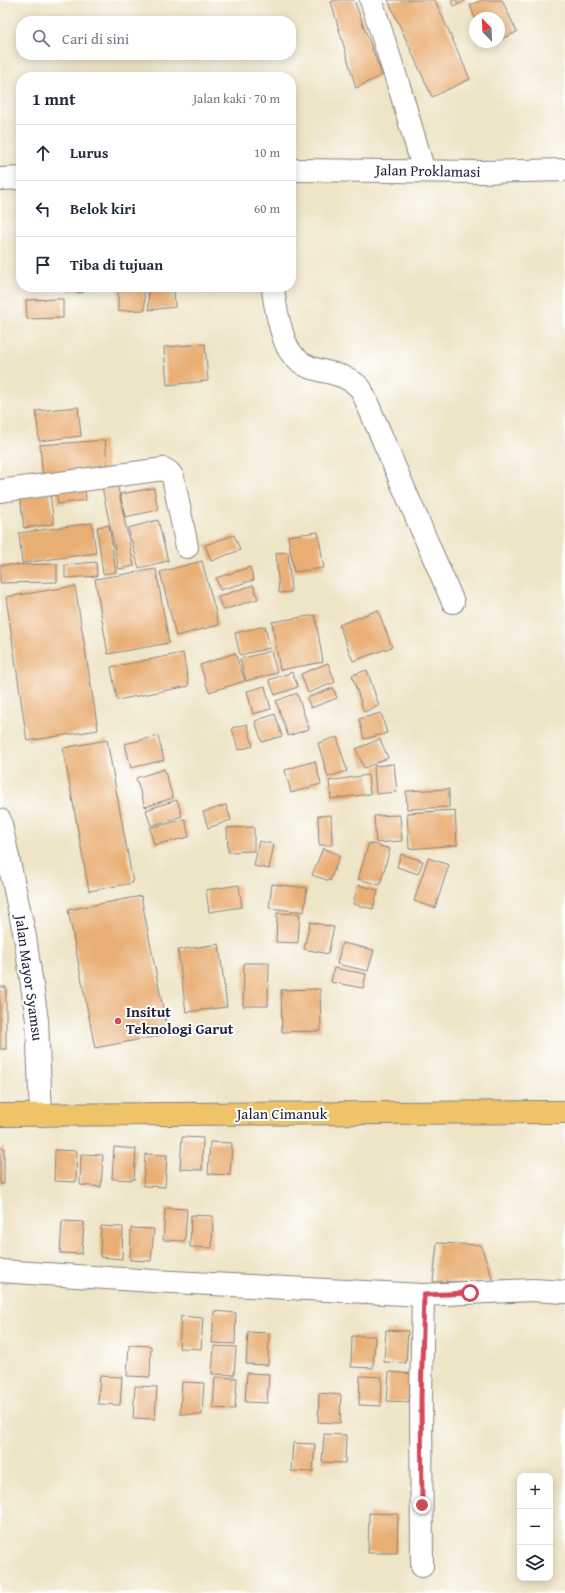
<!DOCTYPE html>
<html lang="id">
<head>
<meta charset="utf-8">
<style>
	:root { --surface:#fff; --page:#f6f6f7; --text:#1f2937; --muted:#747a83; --line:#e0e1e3 }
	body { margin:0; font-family:"Gentium Book Plus",serif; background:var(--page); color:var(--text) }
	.controls { position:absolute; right:12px; bottom:12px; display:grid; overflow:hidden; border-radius:8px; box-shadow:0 2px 10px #0003 }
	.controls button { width:36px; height:36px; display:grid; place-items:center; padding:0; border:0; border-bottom:1px solid var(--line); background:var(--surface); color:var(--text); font:20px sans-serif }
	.compass { position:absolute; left:469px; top:12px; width:36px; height:36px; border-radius:50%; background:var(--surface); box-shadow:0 2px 10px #0003; rotate:337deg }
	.stop { position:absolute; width:12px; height:12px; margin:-9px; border:3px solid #d1495b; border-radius:50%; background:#fff }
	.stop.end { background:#d1495b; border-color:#fff; box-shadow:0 1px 4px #0008 }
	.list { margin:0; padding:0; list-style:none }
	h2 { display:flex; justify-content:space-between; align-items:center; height:52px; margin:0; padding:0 16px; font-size:17px }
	h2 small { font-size:13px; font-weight:400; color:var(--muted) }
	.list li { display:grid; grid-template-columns:26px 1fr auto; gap:12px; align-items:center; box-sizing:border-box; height:56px; padding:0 16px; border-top:1px solid var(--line) }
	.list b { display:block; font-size:15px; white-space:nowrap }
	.list em { font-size:13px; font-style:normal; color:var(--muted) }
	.icon { flex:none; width:22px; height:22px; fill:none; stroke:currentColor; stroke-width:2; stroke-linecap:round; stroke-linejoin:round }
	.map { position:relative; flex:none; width:565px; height:1593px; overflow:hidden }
	.search { position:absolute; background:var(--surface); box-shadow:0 2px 10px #0003; left:16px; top:16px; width:280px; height:44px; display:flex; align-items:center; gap:10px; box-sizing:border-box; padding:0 14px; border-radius:16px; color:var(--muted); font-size:15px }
	.panel { position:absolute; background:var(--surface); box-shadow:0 2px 10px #0003; left:16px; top:72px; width:280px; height:220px; border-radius:16px }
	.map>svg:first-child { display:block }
	.building { fill:#e9ae73 }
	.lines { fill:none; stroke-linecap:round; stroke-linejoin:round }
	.minor-casing { stroke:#888380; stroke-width:24 }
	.primary-casing { stroke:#888380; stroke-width:24 }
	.minor { stroke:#fff; stroke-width:22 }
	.primary { stroke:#efc469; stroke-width:22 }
	.route { stroke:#d1495b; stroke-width:5 }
	.poi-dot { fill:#d1495b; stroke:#fff; stroke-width:1.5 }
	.labels { text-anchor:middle; stroke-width:4; stroke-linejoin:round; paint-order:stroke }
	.street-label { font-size:15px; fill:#22223b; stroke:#fff }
	.poi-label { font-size:15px; font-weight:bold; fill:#22223b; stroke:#fff; text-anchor:start }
</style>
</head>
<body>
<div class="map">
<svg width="565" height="1593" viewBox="0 0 565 1593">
	<rect width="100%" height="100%" fill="#fff"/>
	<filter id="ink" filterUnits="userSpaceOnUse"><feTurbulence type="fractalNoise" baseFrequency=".025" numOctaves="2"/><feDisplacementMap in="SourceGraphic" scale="8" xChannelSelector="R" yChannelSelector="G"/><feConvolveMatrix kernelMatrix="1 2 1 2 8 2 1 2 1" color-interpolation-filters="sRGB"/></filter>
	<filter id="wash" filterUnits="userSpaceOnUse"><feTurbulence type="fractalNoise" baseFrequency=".012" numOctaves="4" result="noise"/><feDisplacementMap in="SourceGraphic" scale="16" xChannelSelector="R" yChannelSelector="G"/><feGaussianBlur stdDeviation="0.9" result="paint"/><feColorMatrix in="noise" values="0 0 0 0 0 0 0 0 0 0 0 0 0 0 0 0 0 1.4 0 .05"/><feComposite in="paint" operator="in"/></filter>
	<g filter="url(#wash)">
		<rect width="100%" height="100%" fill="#eee4c6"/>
		<g id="blocks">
			<g class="building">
				<path d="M336,0H354L382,75L356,88L331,2Z"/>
				<path d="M388,0H435L470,79L432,97Z"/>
				<path d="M451,0H467L454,6Z"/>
				<path d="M482,0H502L517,32L499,40V18H475L470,5Z"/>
				<path d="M66,287H83V293L66,291Z"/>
				<path d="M118,287H144L145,310L118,311Z"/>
				<path d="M148,287H174L175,307L149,310Z"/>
				<path d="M63,299V318L27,319L26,300Z"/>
				<path d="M205,344L208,381L167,385L164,347Z"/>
				<path d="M78,407L81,436L39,441L36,411Z"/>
				<path d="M105,440L108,474L43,480L40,445Z"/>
				<path d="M117,483L134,566L119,569L102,487Z"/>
				<path d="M85,488L86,500L58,504L56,491Z"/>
				<path d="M154,488L158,510L125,517L120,494Z"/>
				<path d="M50,493L54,524L24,528L20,497Z"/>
				<path d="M158,520L168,561L139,568L128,528Z"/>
				<path d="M92,523L96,553L22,563L19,533Z"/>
				<path d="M109,525L116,572L103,574L97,527Z"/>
				<path d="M318,532L324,568L294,572L288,536Z"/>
				<path d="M234,535L240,550L211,561L205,545Z"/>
				<path d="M288,552L291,592L279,593L276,553Z"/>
				<path d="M202,561L219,625L176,636L160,572Z"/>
				<path d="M96,562L97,576L65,578V565Z"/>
				<path d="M57,564V582L0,583V565Z"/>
				<path d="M250,567L254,580L220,590L216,578Z"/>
				<path d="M156,569L169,643L108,654L95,579Z"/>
				<path d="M253,585L258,599L223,610L218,597Z"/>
				<path d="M75,586L98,730L27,741L6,597Z"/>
				<path d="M378,610L392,647L353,661L339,625Z"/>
				<path d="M315,615L323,662L280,670L272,622Z"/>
				<path d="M265,626L270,648L240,655L235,633Z"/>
				<path d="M271,651L277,673L246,681L240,659Z"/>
				<path d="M183,653L189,686L117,700L111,667Z"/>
				<path d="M235,653L245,681L209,692L200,665Z"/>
				<path d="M328,663L335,682L308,693L301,674Z"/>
				<path d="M367,670L379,706L364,712L352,675Z"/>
				<path d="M292,672L298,687L275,695L269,680Z"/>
				<path d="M265,686L271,709L253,714L247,691Z"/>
				<path d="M333,688L337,698L311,708L307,698Z"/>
				<path d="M297,693L309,729L288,736L276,701Z"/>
				<path d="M381,713L387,733L364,739L359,719Z"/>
				<path d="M275,714L282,736L262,742L255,721Z"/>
				<path d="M247,724L253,746L238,750L232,728Z"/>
				<path d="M158,736L164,760L131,768L125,744Z"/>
				<path d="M337,737L347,771L328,777L318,743Z"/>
				<path d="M380,739L388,758L364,768L356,749Z"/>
				<path d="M107,740L133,883L89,891L63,748Z"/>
				<path d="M315,761L321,784L291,793L285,770Z"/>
				<path d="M394,764L397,792L376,794L374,766Z"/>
				<path d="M164,769L173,798L145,807L136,778Z"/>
				<path d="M368,775L370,794L331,799L329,781Z"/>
				<path d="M449,789V807L407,809L406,791Z"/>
				<path d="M177,800L182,816L151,826L146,810Z"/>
				<path d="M226,805L231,820L208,828L203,812Z"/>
				<path d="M455,810L457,845L409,849L407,813Z"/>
				<path d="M331,815L332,845H319L318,816Z"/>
				<path d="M400,815L402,841L376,843L374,816Z"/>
				<path d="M185,819L189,837L154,845L150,828Z"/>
				<path d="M254,827V851L228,852L227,828Z"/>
				<path d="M259,841L274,844L269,869L254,866Z"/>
				<path d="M369,843L390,849L380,885L358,879Z"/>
				<path d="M323,848L340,855L330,881L312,875Z"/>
				<path d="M401,854L423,861L418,874L397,867Z"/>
				<path d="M428,858L449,865L435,908L414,901Z"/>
				<path d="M272,884L307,888L304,912L269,908Z"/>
				<path d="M239,885L242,907L209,912L206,890Z"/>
				<path d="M358,885L378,890L373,909L353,904Z"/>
				<path d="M141,896L168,1034L95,1048L68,910Z"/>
				<path d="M277,913L300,914L298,943L276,942Z"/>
				<path d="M310,922L334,927L328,954L304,949Z"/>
				<path d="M342,943L374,950L368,971L337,964Z"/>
				<path d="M219,944L227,1007L186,1012L178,950Z"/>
				<path d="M244,963H269L268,1006H243Z"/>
				<path d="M334,968L366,974L363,988L331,982Z"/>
				<rect x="0" y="987" width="6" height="62"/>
				<path d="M320,989L321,1031L282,1032L281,990Z"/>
				<path d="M182,1137L203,1138L202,1170L180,1169Z"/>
				<path d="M210,1142L232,1143L230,1175L208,1174Z"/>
				<path d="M114,1147L136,1149L134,1180L112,1179Z"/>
				<rect x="0" y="1148" width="4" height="36"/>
				<path d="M55,1150L77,1151L76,1182L54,1181Z"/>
				<path d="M81,1154L103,1155L101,1187L80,1185Z"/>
				<path d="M145,1154L167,1155L165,1187L143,1186Z"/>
				<path d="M165,1208L187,1209L185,1241L163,1240Z"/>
				<path d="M191,1215L213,1216L212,1248L190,1247Z"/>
				<path d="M62,1221L84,1222L82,1254L60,1253Z"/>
				<path d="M101,1226L123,1227L122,1259L100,1257Z"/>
				<path d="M131,1228L154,1229L151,1261L130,1260Z"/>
				<path d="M437,1243L481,1245L493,1281L433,1282Z"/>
				<path d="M214,1311L236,1313L235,1344L212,1343Z"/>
				<path d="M181,1316L203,1318L201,1349L179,1348Z"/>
				<path d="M386,1330L408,1331L406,1363L384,1362Z"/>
				<path d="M248,1332L269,1333L268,1365L246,1364Z"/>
				<path d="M352,1336H375L373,1368L351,1367Z"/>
				<path d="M129,1345L151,1346L150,1377L127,1376Z"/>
				<path d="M214,1346L236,1347L234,1375L212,1374Z"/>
				<path d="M389,1372L411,1374L409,1402L387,1401Z"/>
				<path d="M247,1373L269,1374L267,1403L245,1402Z"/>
				<path d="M100,1376L122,1377L120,1405L98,1404Z"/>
				<path d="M360,1376L382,1377L381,1406L359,1405Z"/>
				<path d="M215,1377L237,1378L235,1409L213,1408Z"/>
				<path d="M182,1382L204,1383L202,1415L180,1414Z"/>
				<path d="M135,1386L157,1387L155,1419L133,1418Z"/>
				<path d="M319,1393L341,1395L340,1423L318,1422Z"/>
				<path d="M324,1434L346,1435L345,1463L322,1462Z"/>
				<path d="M293,1443L315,1444L313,1472L291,1471Z"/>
				<path d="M369,1513L398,1514L397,1553H368Z"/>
			</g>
		</g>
	</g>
	<g filter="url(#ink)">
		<use href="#blocks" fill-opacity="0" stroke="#888380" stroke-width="1"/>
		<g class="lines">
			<defs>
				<g id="minor">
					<path d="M371,0L401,93L424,171"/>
					<path d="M291,170L481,172L565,170"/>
					<path d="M0,179L21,178"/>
					<path d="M273,287C274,302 282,343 292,354C295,359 304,365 309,367C328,374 347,373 361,389L453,602"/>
					<path d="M0,491L164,469L169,472L173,477L187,547"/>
					<path d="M0,820L25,937L37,1020L41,1115"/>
					<path d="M0,1271L153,1281L423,1295L533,1290L565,1292"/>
					<path d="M422,1566L421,1398L423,1295"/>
				</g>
				<path id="primary" d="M0,1115L565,1112"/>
			</defs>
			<use href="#minor" class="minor-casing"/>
			<use href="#primary" class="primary-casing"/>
			<use href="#minor" class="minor"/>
			<use href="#primary" class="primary"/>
		</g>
	</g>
	<g class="lines" filter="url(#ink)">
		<path class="route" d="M422,1505L421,1398L424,1295L470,1293"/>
	</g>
	<circle class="poi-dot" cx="118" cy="1021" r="4"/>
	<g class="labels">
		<g class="street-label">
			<text transform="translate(428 171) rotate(1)" y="5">Jalan Proklamasi</text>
			<text transform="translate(29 978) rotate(82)" y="5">Jalan Mayor Syamsu</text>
			<text x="282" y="1119">Jalan Cimanuk</text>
		</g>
		<g class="poi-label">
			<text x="126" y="1017">Insitut<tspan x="126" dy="17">Teknologi Garut</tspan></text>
		</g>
	</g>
</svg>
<div class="controls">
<button>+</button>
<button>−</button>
<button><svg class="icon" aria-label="layers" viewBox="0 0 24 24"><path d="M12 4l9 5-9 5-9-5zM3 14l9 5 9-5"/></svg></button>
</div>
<svg class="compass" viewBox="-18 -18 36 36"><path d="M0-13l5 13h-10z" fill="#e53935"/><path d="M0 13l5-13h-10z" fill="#747a83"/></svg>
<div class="stop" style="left:470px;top:1293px"></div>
<div class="stop end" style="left:422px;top:1505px"></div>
<div class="search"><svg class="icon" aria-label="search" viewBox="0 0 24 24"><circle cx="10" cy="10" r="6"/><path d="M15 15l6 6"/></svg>Cari di sini</div>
<section class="panel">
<h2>1 mnt<small>Jalan kaki · 70 m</small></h2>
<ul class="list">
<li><svg class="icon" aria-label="ahead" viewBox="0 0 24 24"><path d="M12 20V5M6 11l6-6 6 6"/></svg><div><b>Lurus</b></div><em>10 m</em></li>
<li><svg class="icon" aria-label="left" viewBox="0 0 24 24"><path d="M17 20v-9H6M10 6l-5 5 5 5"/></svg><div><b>Belok kiri</b></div><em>60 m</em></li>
<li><svg class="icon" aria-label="arrive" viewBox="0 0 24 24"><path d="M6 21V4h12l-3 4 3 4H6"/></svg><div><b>Tiba di tujuan</b></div></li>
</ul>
</section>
</div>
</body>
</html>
